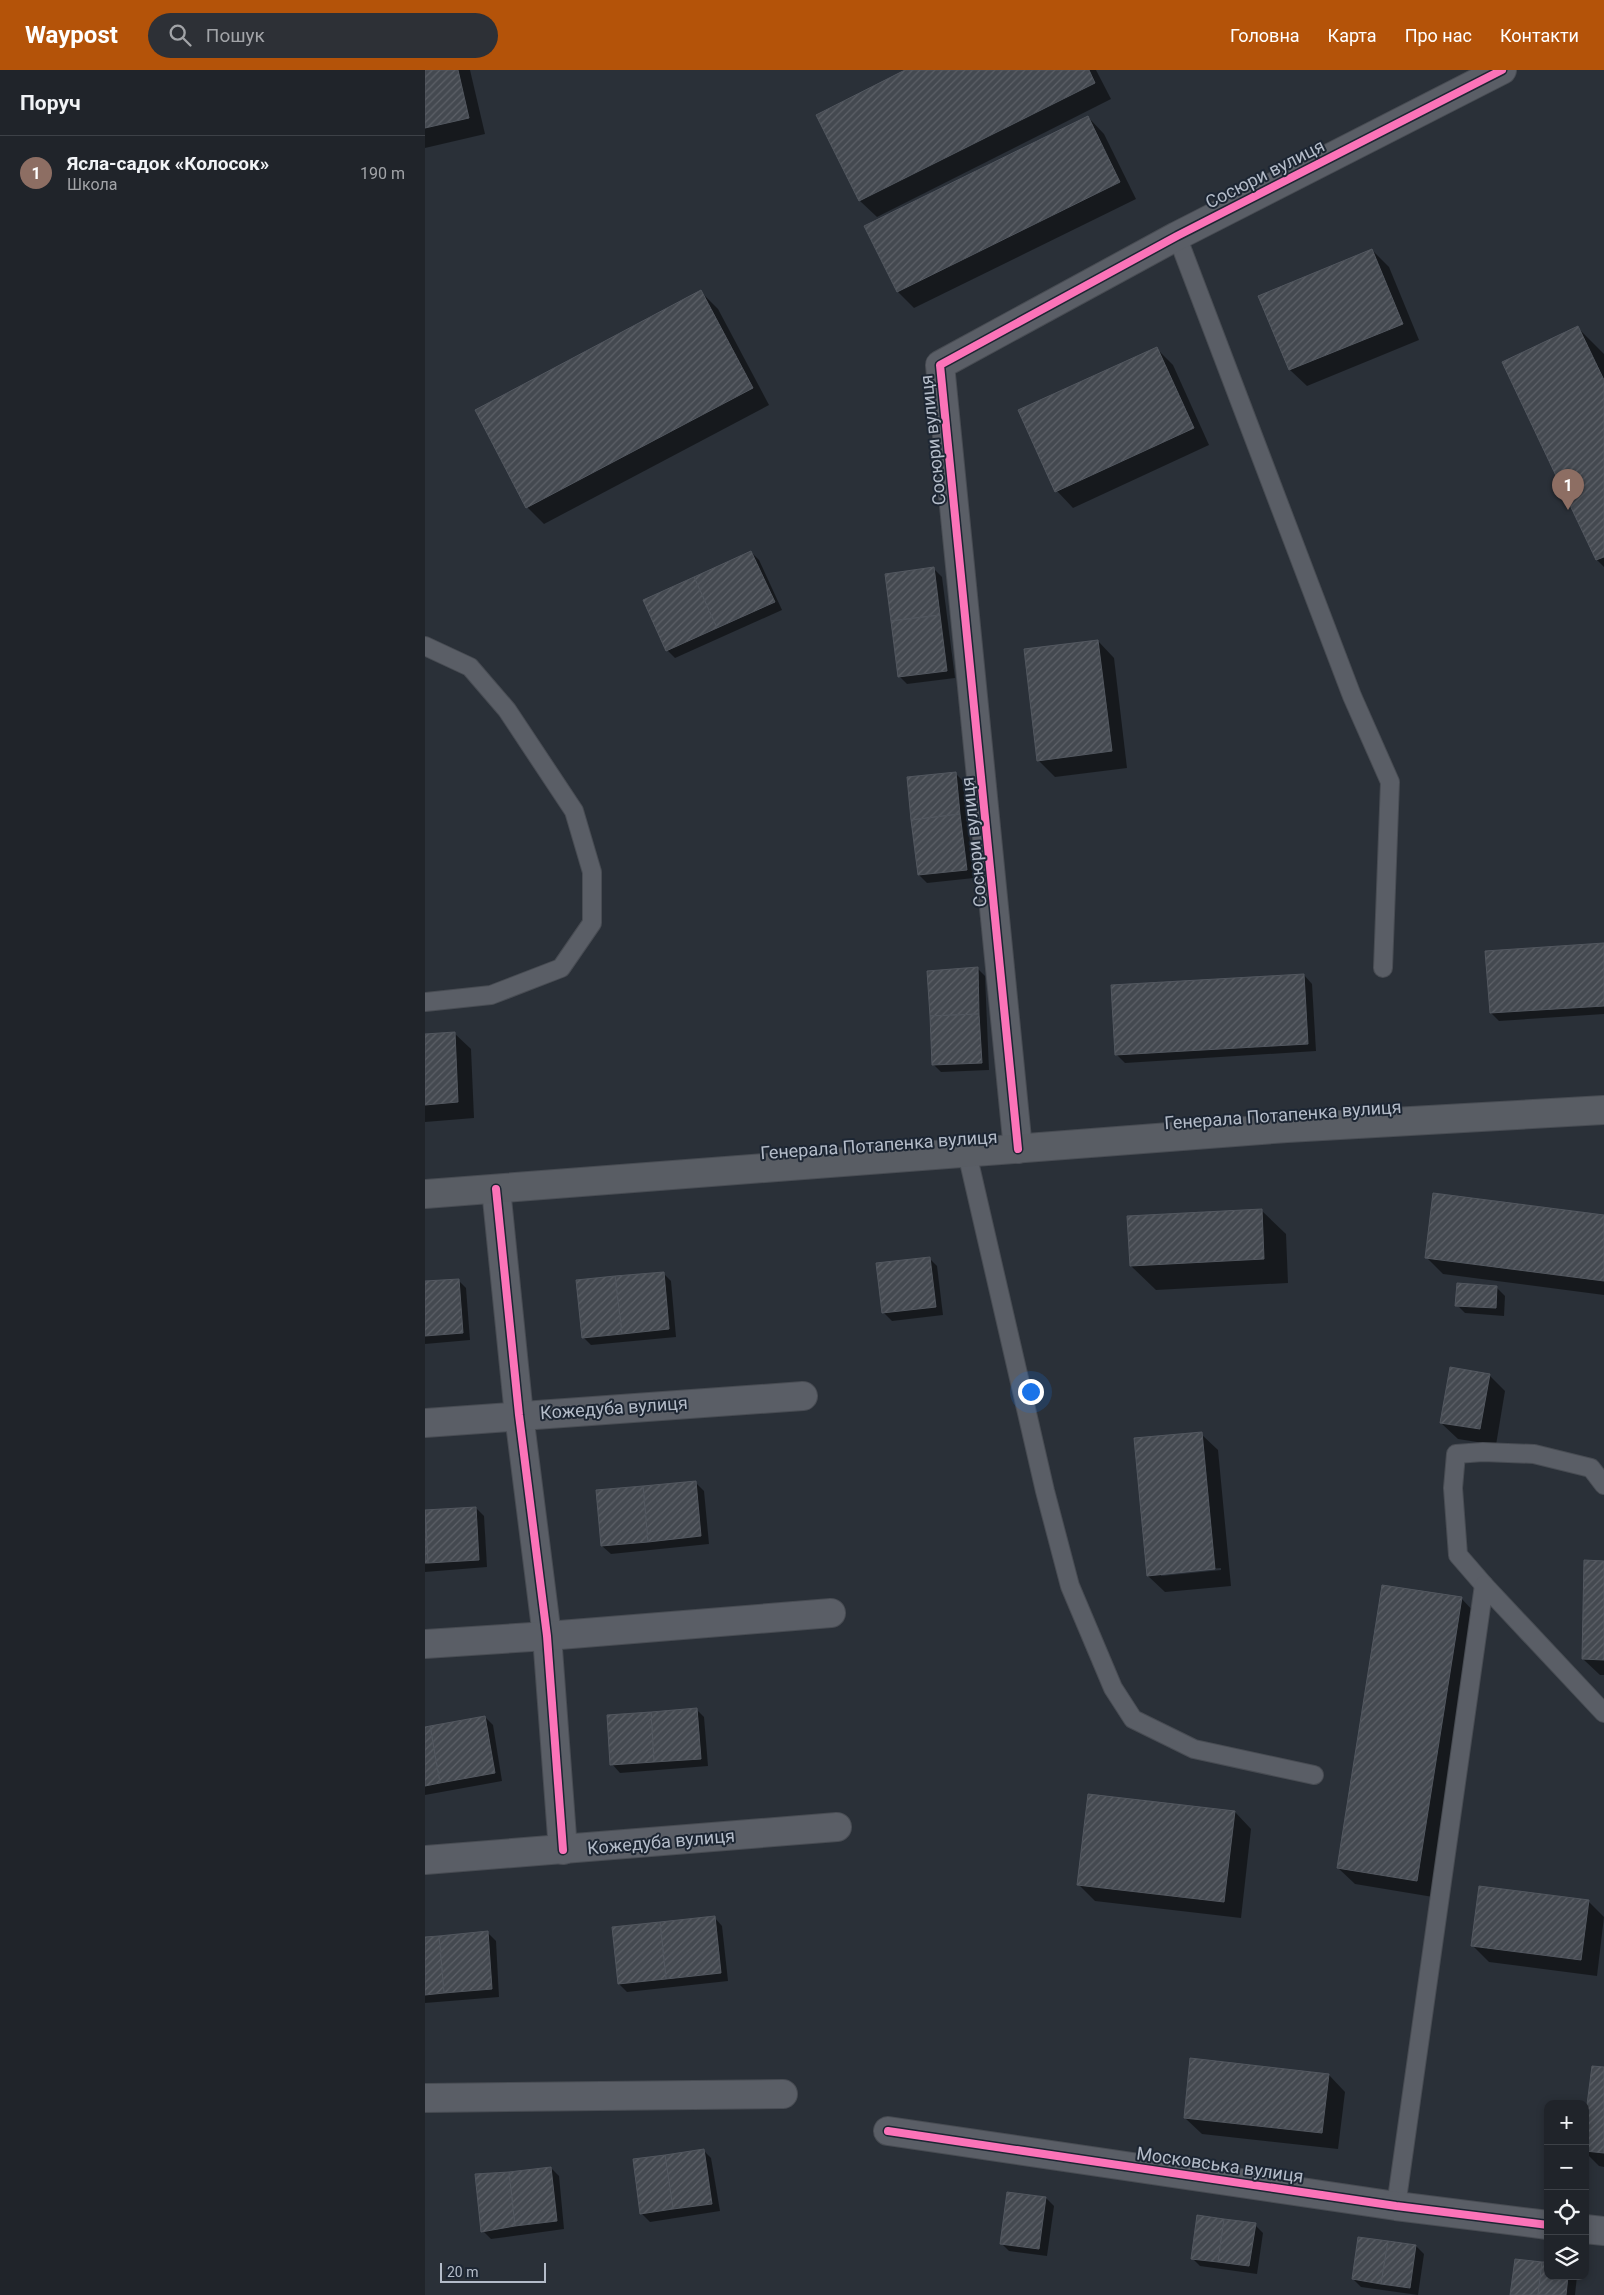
<!DOCTYPE html>
<html lang="uk">
<head>
<meta charset="utf-8">
<style>
	:root { --surface:#20242a; --page:#2d3036; --text:#f1f3f6; --muted:#a2a4a8; --line:#3d4147; --accent:#b45309 }
	body { margin:0; font-family:Roboto,sans-serif; background:var(--page); color:var(--text) }
	.controls { position:absolute; right:15px; bottom:15px; display:grid; overflow:hidden; border-radius:10px; box-shadow:0 2px 8px #0003 }
	.controls button { width:45px; height:45px; display:grid; place-items:center; padding:0; border:0; border-bottom:1px solid var(--line); background:var(--surface); color:var(--text); font:25px sans-serif }
	.scale { position:absolute; left:15px; bottom:12px; width:106px; box-sizing:border-box; padding-left:5px; border:2px solid #b4bcc9; border-top:0; font-size:14px; line-height:18px; white-space:nowrap; color:#b4bcc9; -webkit-text-stroke:4px #1d2633; paint-order:stroke }
	.you { position:absolute; left:605px; top:1321px; width:18px; height:18px; margin:-12px; border:4px solid #fff; border-radius:50%; background:#1a73e8; box-shadow:0 0 0 8px #1a73e833 }
	.badge { display:grid; place-items:center; width:32px; height:32px; border-radius:50%; background:var(--accent); color:#fff; font-size:16px; font-weight:700 }
	.pin { position:absolute; translate:-50% -41px; filter:drop-shadow(0 1px 2px #0008) }
	.pin::after { content:''; position:absolute; top:26px; width:18px; height:15px; background:inherit; clip-path:polygon(0 0,100% 0,50% 100%) }
	.list { margin:0; padding:0; list-style:none }
	h2 { display:flex; justify-content:space-between; align-items:center; height:65px; margin:0; padding:0 20px; font-size:21px }
	h2 small { font-size:16px; font-weight:400; color:var(--muted) }
	.list li { display:grid; grid-template-columns:32px 1fr auto; gap:15px; align-items:center; box-sizing:border-box; height:75px; padding:0 20px; border-top:1px solid var(--line) }
	.list b { display:block; font-size:19px; white-space:nowrap }
	.list p { margin:0; font-size:16px; white-space:nowrap; color:var(--muted) }
	.list em { font-size:16px; font-style:normal; color:var(--muted) }
	.icon { flex:none; width:28px; height:28px; fill:none; stroke:currentColor; stroke-width:2; stroke-linecap:round; stroke-linejoin:round }
	.map { position:relative; flex:none; width:1179px; height:2225px; overflow:hidden }
	header { display:flex; align-items:center; gap:30px; box-sizing:border-box; height:70px; padding:0 25px; background:var(--accent); color:#fff }
	header strong { font-size:24px }
	nav { display:flex; gap:28px; margin-inline-start:auto; font-size:18px }
	.search { width:350px; height:45px; background:var(--page); display:flex; align-items:center; gap:12px; box-sizing:border-box; padding:0 18px; border-radius:28px; color:var(--muted); font-size:19px }
	main { display:flex }
	aside { flex:1; background:var(--surface) }
	.map>svg:first-child { display:block }
	.shadow { fill:#0007; fill-rule:evenodd }
	.building { fill:url(#building-hatch); stroke:#52575f }
	.lines { fill:none; stroke-linecap:round; stroke-linejoin:round }
	.service-casing { stroke:#484c53; stroke-width:20 }
	.minor-casing { stroke:#484c53; stroke-width:30 }
	.secondary-casing { stroke:#484c53; stroke-width:30 }
	.service { stroke:#5a5e66; stroke-width:18 }
	.minor { stroke:#5a5e66; stroke-width:28 }
	.secondary { stroke:#595d64; stroke-width:28 }
	.cycleway-casing { stroke:#1d2633; stroke-width:11 }
	.cycleway { stroke:#fb73b8; stroke-width:8 }
	.labels { text-anchor:middle; stroke-width:4; stroke-linejoin:round; paint-order:stroke }
	.street-label { font-size:18px; fill:#b4bcc9; stroke:#1d2633 }
</style>
</head>
<body>
<header>
<strong>Waypost</strong>
<div class="search"><svg class="icon" aria-label="search" viewBox="0 0 24 24"><circle cx="10" cy="10" r="6"/><path d="M15 15l6 6"/></svg>Пошук</div>
<nav><a>Головна</a><a>Карта</a><a>Про нас</a><a>Контакти</a></nav>
</header>
<main>
<aside>
<h2>Поруч<small></small></h2>
<ul class="list">
<li><span class="badge" style="background:#8d6e63">1</span><div><b>Ясла-садок «Колосок»</b><p>Школа</p></div><em>190 m</em></li>
</ul>
</aside>
<div class="map">
<svg width="1179" height="2225" viewBox="0 0 1179 2225">
	<defs>
		<pattern id="building-hatch" width="6" height="6" patternUnits="userSpaceOnUse" patternTransform="scale(1.25)"><rect width="6" height="6" fill="#444950"/><path d="M-1 1l2-2M0 6l6-6M5 7l2-2" fill="none" stroke="#5d6168"/></pattern>
	</defs>
	<rect width="100%" height="100%" fill="#2a3038"/>
	<g class="shadow">
		<path d="M0,0H45L60,64L0,78Z"/>
		<path d="M483,0H671L686,29L452,147L435,131L392,45Z"/>
		<path d="M663,47L679,64L711,129L489,238L473,222L441,157Z"/>
		<path d="M947,180L964,197L994,270L882,316L865,300L835,226Z"/>
		<path d="M276,222L293,239L344,335L119,454L102,437Z"/>
		<path d="M1153,258L1179,284V497L1172,490L1078,293Z"/>
		<path d="M731,278L748,295L784,375L648,438L632,421Z"/>
		<path d="M326,482L334,490L357,540L250,588L242,580Z"/>
		<path d="M509,499L517,507L530,608L482,614L474,606Z"/>
		<path d="M673,571L689,588L702,698L630,707L613,690Z"/>
		<path d="M530,703L538,711L549,808L502,813L494,805Z"/>
		<path d="M1179,874V944L1074,951L1066,943Z"/>
		<path d="M552,898L560,906L564,1000L516,1002L508,994Z"/>
		<path d="M879,905L887,914L891,981L700,993L692,985Z"/>
		<path d="M29,963L46,979L49,1048L0,1052V965Z"/>
		<path d="M836,1140L861,1164L863,1213L731,1220L706,1196Z"/>
		<path d="M1179,1146V1225L1018,1204L1001,1187Z"/>
		<path d="M504,1188L512,1196L518,1245L467,1251L459,1243Z"/>
		<path d="M238,1203L246,1211L251,1267L166,1275L158,1267Z"/>
		<path d="M33,1210L41,1218L45,1270L0,1274V1212Z"/>
		<path d="M1072,1218L1080,1226L1079,1246L1040,1243L1032,1235Z"/>
		<path d="M1064,1305L1080,1321L1071,1375L1033,1369L1016,1353Z"/>
		<path d="M776,1364L793,1380L806,1516L740,1522L723,1506ZM796,1498V1500L736,1506V1503Z"/>
		<path d="M271,1413L279,1421L284,1474L186,1484L177,1476Z"/>
		<path d="M51,1438L59,1446L62,1497L0,1502V1442Z"/>
		<path d="M1179,1492V1605H1175L1158,1589Z"/>
		<path d="M1036,1528L1052,1545L1008,1827L930,1814L913,1798Z"/>
		<path d="M271,1639L279,1647L283,1696L195,1703L187,1694Z"/>
		<path d="M60,1647L68,1655L77,1711L0,1725V1657Z"/>
		<path d="M810,1742L826,1759L816,1848L670,1831L654,1815Z"/>
		<path d="M1163,1831L1179,1847L1172,1906L1064,1892L1047,1875Z"/>
		<path d="M289,1847L297,1856L303,1911L202,1922L194,1914L188,1859Z"/>
		<path d="M63,1863L71,1871L74,1927L0,1933V1868Z"/>
		<path d="M1179,1999V2097L1174,2096L1160,2082V2060Z"/>
		<path d="M904,2005L920,2022L913,2079L777,2064L760,2048Z"/>
		<path d="M278,2080L286,2088L295,2141L225,2152L217,2144Z"/>
		<path d="M126,2098L134,2106L139,2159L66,2169L58,2161Z"/>
		<path d="M621,2128L629,2136L622,2186L584,2181L576,2173Z"/>
		<path d="M830,2155L838,2163L832,2204L775,2196L767,2188Z"/>
		<path d="M991,2176L999,2184L993,2225L936,2217L928,2209Z"/>
		<path d="M1123,2206H1152L1150,2225H1086Z"/>
	</g>
	<g class="building">
		<path d="M0,0H33L44,48L0,58Z"/>
		<path d="M480,0H664L670,13L434,131L391,45Z"/>
		<path d="M663,46L695,112L472,222L439,156Z"/>
		<path d="M947,179L978,254L864,300L833,226Z"/>
		<path d="M276,220L328,318L101,438L50,340Z"/>
		<path d="M1153,256L1179,310V487L1171,490L1077,292Z"/>
		<path d="M732,277L769,358L630,422L593,340Z"/>
		<path d="M326,481L350,532L292,558L269,507Z"/>
		<path d="M509,497L515,545L466,551L460,504Z"/>
		<path d="M269,507L292,558L241,581L218,530Z"/>
		<path d="M515,545L522,601L473,607L466,551Z"/>
		<path d="M673,570L687,681L612,691L599,579Z"/>
		<path d="M531,702L535,744L486,750L482,707Z"/>
		<path d="M535,744L542,800L493,805L486,750Z"/>
		<path d="M1179,873V936L1065,943L1060,881Z"/>
		<path d="M553,897L554,944L505,946L502,901Z"/>
		<path d="M879,904L883,974L690,985L686,915Z"/>
		<path d="M554,944L557,993L507,995L505,946Z"/>
		<path d="M30,962L33,1032L0,1035V964Z"/>
		<path d="M1008,1123L1179,1145V1211L1000,1188Z"/>
		<path d="M837,1139L839,1189L705,1196L702,1146Z"/>
		<path d="M505,1187L511,1237L457,1243L451,1193Z"/>
		<path d="M239,1202L244,1259L197,1264L190,1206Z"/>
		<path d="M190,1206L197,1264L157,1268L151,1210Z"/>
		<path d="M34,1209L38,1263L0,1266V1211Z"/>
		<path d="M1032,1213L1072,1216L1071,1238L1030,1236Z"/>
		<path d="M1025,1297L1065,1304L1055,1359L1015,1353Z"/>
		<path d="M777,1362L790,1499L722,1506L709,1368Z"/>
		<path d="M271,1411L276,1466L223,1472L218,1416Z"/>
		<path d="M218,1416L223,1472L176,1476L171,1420Z"/>
		<path d="M51,1437L54,1490L3,1493L0,1440Z"/>
		<path d="M0,1440L3,1493H0Z"/>
		<path d="M1159,1490L1179,1491V1590L1157,1589Z"/>
		<path d="M957,1515L1037,1527L992,1811L912,1798Z"/>
		<path d="M272,1638L276,1689L229,1692L226,1642Z"/>
		<path d="M226,1642L229,1692L185,1695L182,1645Z"/>
		<path d="M60,1646L70,1703L15,1713L5,1656Z"/>
		<path d="M5,1656L15,1713L0,1716V1657Z"/>
		<path d="M663,1724L810,1741L799,1832L652,1815Z"/>
		<path d="M1054,1816L1164,1830L1156,1890L1046,1876Z"/>
		<path d="M290,1846L296,1903L241,1909L235,1852Z"/>
		<path d="M235,1852L241,1909L193,1914L187,1857Z"/>
		<path d="M63,1861L67,1919L19,1923L14,1866Z"/>
		<path d="M14,1866L19,1923L0,1925V1867Z"/>
		<path d="M765,1988L904,2004L897,2063L759,2048Z"/>
		<path d="M1167,1996L1179,1997V2083L1160,2081V2050Z"/>
		<path d="M279,2079L287,2134L248,2139L240,2085Z"/>
		<path d="M240,2085L248,2139L215,2144L208,2089Z"/>
		<path d="M126,2097L132,2151L90,2156L84,2102Z"/>
		<path d="M84,2102L90,2156L56,2162L50,2104Z"/>
		<path d="M582,2122L621,2127L614,2179L575,2174Z"/>
		<path d="M772,2145L799,2149L793,2192L766,2189Z"/>
		<path d="M799,2149L831,2153L824,2196L793,2192Z"/>
		<path d="M933,2167L963,2171L956,2214L927,2209Z"/>
		<path d="M963,2171L991,2175L985,2218L956,2214Z"/>
		<path d="M1090,2189L1117,2192L1113,2225H1085Z"/>
		<path d="M1117,2192H1123V2206H1143L1141,2225H1113Z"/>
	</g>
	<g class="lines">
		<defs>
			<g id="service">
				<path d="M752,166L927,626L965,712L958,898"/>
				<path d="M0,576L45,597L82,640L149,741L167,802V853L136,898L66,925L0,932"/>
				<path d="M542,1083L620,1421L645,1516L688,1618L708,1649L769,1679L889,1705"/>
				<path d="M1059,1515L1033,1485L1028,1418L1031,1384L1058,1382L1109,1384L1166,1398L1179,1415"/>
				<path d="M971,2136L1059,1515L1179,1643"/>
			</g>
			<g id="minor">
				<path d="M593,1079L515,295L752,166L1077,0"/>
				<path d="M71,1119L94,1345L122,1566L138,1780"/>
				<path d="M0,1353L378,1326"/>
				<path d="M0,1574L122,1566L406,1543"/>
				<path d="M0,1790L412,1757"/>
				<path d="M0,2028L358,2024"/>
				<path d="M463,2061L971,2136L1123,2155"/>
				<path d="M1160,2159L1179,2161"/>
			</g>
			<path id="secondary" d="M0,1124L862,1058L1179,1040"/>
		</defs>
		<use href="#service" class="service-casing"/>
		<use href="#minor" class="minor-casing"/>
		<use href="#secondary" class="secondary-casing"/>
		<use href="#service" class="service"/>
		<use href="#minor" class="minor"/>
		<use href="#secondary" class="secondary"/>
		<defs>
			<g id="cycleway">
				<path d="M593,1079L515,295L752,166L1077,0"/>
				<path d="M71,1119L94,1345L122,1566L138,1780"/>
				<path d="M463,2061L971,2136L1123,2155"/>
			</g>
		</defs>
		<use href="#cycleway" class="cycleway-casing"/>
		<use href="#cycleway" class="cycleway"/>
	</g>
	<g class="labels">
		<g class="street-label">
			<text transform="translate(840 104) rotate(-27)" y="6">Сосюри вулиця</text>
			<text transform="translate(508 370) rotate(-96)" y="6">Сосюри вулиця</text>
			<text transform="translate(549 772) rotate(-96)" y="6">Сосюри вулиця</text>
			<text transform="translate(858 1045) rotate(-4)" y="6">Генерала Потапенка вулиця</text>
			<text transform="translate(454 1075) rotate(-4)" y="6">Генерала Потапенка вулиця</text>
			<text transform="translate(189 1338) rotate(-4)" y="6">Кожедуба вулиця</text>
			<text transform="translate(236 1772) rotate(-5)" y="6">Кожедуба вулиця</text>
			<text transform="translate(795 2095) rotate(8)" y="6">Московська вулиця</text>
		</g>
	</g>
</svg>
<div class="controls">
<button>+</button>
<button>−</button>
<button><svg class="icon" aria-label="locate" viewBox="0 0 24 24"><circle cx="12" cy="12" r="6"/><path d="M12 2v4M12 18v4M2 12h4M18 12h4"/></svg></button>
<button><svg class="icon" aria-label="layers" viewBox="0 0 24 24"><path d="M12 4l9 5-9 5-9-5zM3 14l9 5 9-5"/></svg></button>
</div>
<div class="scale">20 m</div>
<div class="you"></div>
<div class="pin badge" style="left:1143px;top:440px;background:#8d6e63">1</div>
</div>
</main>
</body>
</html>
